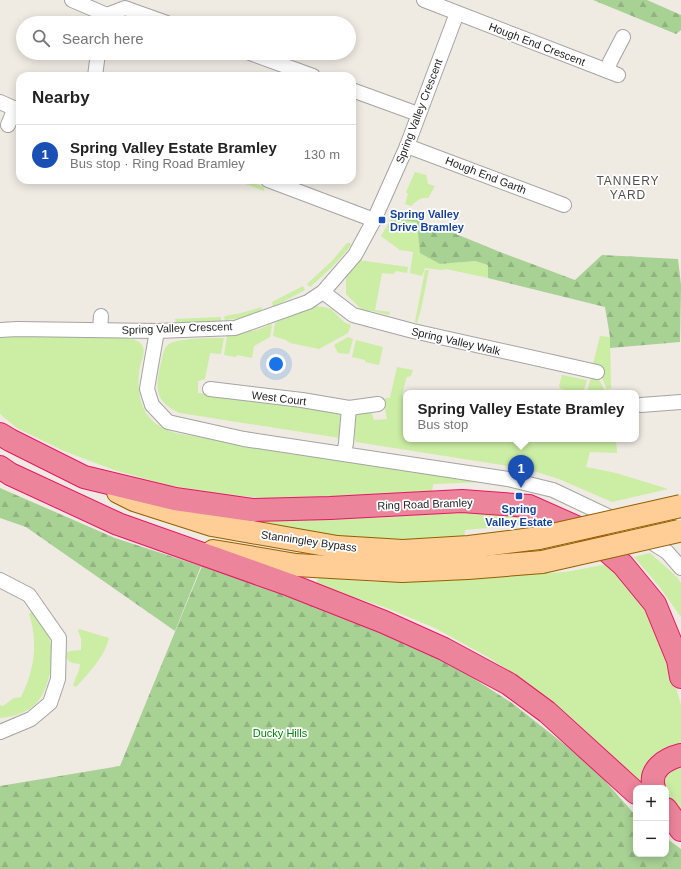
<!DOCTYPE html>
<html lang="en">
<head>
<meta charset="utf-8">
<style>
	:root { --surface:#fff; --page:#f2f2f2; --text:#222; --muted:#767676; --line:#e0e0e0; --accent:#ca0008 }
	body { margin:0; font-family:Helvetica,sans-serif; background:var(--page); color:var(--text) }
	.controls { position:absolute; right:12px; bottom:12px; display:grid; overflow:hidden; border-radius:8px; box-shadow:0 2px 10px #0003 }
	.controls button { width:36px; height:36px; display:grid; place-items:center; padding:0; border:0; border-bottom:1px solid var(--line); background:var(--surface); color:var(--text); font:20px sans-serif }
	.you { position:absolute; left:276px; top:364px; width:14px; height:14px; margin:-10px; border:3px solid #fff; border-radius:50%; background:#1a73e8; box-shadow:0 0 0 6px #1a73e833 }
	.badge { display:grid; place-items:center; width:26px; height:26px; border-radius:50%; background:var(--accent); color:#fff; font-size:13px; font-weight:700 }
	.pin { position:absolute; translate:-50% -33px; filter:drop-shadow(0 1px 2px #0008) }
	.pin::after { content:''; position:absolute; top:21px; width:14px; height:12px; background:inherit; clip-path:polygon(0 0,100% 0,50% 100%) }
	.popup { position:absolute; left:403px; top:390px; width:236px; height:52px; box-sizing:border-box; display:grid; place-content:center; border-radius:8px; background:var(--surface); filter:drop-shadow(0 1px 3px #0005); font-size:13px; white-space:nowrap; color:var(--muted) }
	.popup b { font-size:15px; color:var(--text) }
	.popup::after { content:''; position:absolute; left:50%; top:100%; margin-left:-8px; border:8px solid transparent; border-top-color:var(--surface) }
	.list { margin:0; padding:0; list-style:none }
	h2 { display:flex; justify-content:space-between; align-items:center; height:52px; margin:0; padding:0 16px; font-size:17px }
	h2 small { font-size:13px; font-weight:400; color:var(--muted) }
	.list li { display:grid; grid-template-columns:26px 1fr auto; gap:12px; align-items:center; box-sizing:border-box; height:60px; padding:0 16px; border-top:1px solid var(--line) }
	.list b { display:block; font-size:15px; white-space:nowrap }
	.list p { margin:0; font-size:13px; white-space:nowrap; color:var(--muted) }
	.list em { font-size:13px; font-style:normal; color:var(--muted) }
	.icon { flex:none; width:22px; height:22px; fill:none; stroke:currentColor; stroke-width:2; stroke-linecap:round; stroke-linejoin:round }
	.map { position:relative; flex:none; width:681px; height:869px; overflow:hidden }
	.search { position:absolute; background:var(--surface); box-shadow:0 2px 10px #0003; left:16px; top:16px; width:340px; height:44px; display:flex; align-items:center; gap:10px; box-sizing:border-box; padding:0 14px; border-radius:22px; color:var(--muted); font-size:15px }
	.panel { position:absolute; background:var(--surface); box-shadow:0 2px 10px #0003; left:16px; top:72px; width:340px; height:112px; border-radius:12px }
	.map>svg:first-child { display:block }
	.grass { fill:#cbeda4 }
	.forest { fill:url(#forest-firs) }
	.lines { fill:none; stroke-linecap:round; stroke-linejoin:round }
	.street-casing { stroke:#a4a4a4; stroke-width:16 }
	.primary-casing { stroke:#965e00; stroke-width:24 }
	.highway-casing { stroke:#e51766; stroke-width:24 }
	.street { stroke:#fff; stroke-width:14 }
	.primary { stroke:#ffce97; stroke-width:22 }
	.highway { stroke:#ec849b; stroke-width:22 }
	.primary-bridge-casing { stroke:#965e00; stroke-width:24; stroke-linecap:butt }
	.primary-bridge { stroke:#ffce97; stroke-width:22 }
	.transit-dot { fill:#1a4fb4; stroke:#fff; stroke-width:1.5 }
	.labels { text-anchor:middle; stroke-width:3.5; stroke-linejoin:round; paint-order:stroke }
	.street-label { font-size:11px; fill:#1d1d1d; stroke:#fff }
	.transit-label { font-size:11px; font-weight:bold; fill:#164399; stroke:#fff; text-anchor:start }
	.park-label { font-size:11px; fill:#048209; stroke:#fff }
	.neighbourhood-label { font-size:12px; letter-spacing:1px; fill:#505050; stroke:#fff }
</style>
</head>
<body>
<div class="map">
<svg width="681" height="869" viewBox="0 0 681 869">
	<defs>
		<pattern id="forest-firs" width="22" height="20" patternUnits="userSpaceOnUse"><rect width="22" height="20" fill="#a8d194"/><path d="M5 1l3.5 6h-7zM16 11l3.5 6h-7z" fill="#90b37f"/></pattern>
	</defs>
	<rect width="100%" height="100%" fill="#efeae2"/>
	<g class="grass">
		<path d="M121,15H128L149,23H112Z"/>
		<path d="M415,172L426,175L428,184L435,186L428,198C420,197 416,202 411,206L405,204L408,194L406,192Z"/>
		<path d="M245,180L264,187V191L243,183Z"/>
		<path d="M391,219L417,222L440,264L475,261L488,265V278L446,269L442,270L425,268L422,276L410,273L413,252L400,250L381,236Z"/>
		<path d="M347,243H350L351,245C339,261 325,274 310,287L307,284L332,261Z"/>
		<path d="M358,260L408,267L407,273L396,271L393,274L382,273L375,310L390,312L389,315L372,311H363L346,294V278Z"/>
		<path d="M425,270H429L421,309L417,323L415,322Z"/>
		<path d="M303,286L305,290L273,307L272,302Z"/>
		<path d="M315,306L324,307L331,309L344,322L351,325L348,333L319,349L290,343L286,340L273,336L275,323L306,308Z"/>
		<path d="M262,307L261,312L241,318L226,320L224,319L225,316L241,313Z"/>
		<path d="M221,317V321L203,322H176L175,319Z"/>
		<path d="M272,324L270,337L254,346L252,358L237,355L236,357L224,355L227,336L257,330Z"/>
		<path d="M120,336C127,338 137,338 142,345C146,351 142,360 140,366C137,382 138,404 149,417C155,425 165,429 175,433L267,449L484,482L433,484L432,492L281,500L221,494L167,485L114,470L64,451L17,428L0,414V337Z"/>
		<path d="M600,336L610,337L611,388L607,389L597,366L593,364Z"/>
		<path d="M348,337L353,339L349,354L338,353L334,345Z"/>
		<path d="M224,338L221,354L210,353L205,379L198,381V393L334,410L341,415L340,438L180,413C154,402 155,387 161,363C163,356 163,348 169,344C178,338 212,338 224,338Z"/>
		<path d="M356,340L383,347L379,365L365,362V360L352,357Z"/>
		<path d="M397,367L413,370L411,376L407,377L406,379L402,396L406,397V439H616L617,453L590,452L586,467L616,473L668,489L612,502L559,479L527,469L356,442C353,436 352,418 358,414C362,412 367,412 371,411L374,420L387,419L384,404L385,398H390Z"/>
		<path d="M592,373L596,374L606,393H587Z"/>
		<path d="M562,375L587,380L583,393L561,389L559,386Z"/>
		<path d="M491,509L542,520L527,524L465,530L464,538L419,541H372L235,522L234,514Z"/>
		<path d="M650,553L676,576L681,583V617L658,585L634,557Z"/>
		<path d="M613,563L644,603L667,658L681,705V748L643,788L563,713L526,682L486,656L435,628L384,607L315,585L319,577L374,582L446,581L496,576L566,572Z"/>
		<path d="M33,611C38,618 44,625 47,632C55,650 52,669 46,687C43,694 39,702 32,707C23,714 11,717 0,718V705L3,706L14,698L21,697C25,688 29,680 31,670C36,654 35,630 29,614Z"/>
		<path d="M79,629L109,638C105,656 88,674 76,687L73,685L79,670L80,664C72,663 66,663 67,653L70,651L81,650V638L78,631Z"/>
		<path d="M681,763V815L666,801V788H660L664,776Z"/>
	</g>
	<g class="forest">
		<path d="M593,0H647L681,15V30L676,34Z"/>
		<path d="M400,211L500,252L575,280L602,255L678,259L681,285L680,342L610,348V337L605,307L488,278V265L475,261L440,264L420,253L417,222L391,219Z"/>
		<path d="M0,488L115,538L201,566L175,631L26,527L0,518Z"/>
		<path d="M202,566L291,589L443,659L512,703L593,767L636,816V854H666V838L681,849V869H0V786L120,766Z"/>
	</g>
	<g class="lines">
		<defs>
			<g id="street">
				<path d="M72,0L107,15"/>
				<path d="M424,0L618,75"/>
				<path d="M107,15L125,8L167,23"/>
				<path d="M250,53L313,76"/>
				<path d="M608,71L610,62L623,37"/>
				<path d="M95,76L98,53"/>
				<path d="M352,90L418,114"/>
				<path d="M0,102L20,111"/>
				<path d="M8,125L15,108"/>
				<path d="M407,146L564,205"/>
				<path d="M268,180L374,220"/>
				<path d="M323,292L353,315L413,331L597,372"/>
				<path d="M0,330L17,329L157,331L235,328L308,302L323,292L355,255L374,220L407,146L457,13"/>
				<path d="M100,330L101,316"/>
				<path d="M157,331L150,371L147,389L152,405L168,422L244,439L508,479L553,490L616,520L667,552L681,568"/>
				<path d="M210,389L302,400L349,408L346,443L344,453"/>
				<path d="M641,405L681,402"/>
				<path d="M349,408L378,404"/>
				<path d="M0,580L29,595L59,638L58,679L50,703L31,719L0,732"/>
			</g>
			<g id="primary">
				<path d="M118,492L134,500L212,525L337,547L403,551L469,547L539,538"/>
				<path d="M213,551L296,565L402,571L468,568L542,562"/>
			</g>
			<g id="highway">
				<path d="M0,434L10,440L84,477L175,499L252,510L330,508L462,501L529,506L583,530L623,565L655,604L678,660L681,677"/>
				<path d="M0,467L10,474L118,524L290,585L384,622L444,649L509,684L547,712L636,793"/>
				<path d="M654,788C648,770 665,759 681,755"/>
				<path d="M666,809L681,830"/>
			</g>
		</defs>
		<use href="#street" class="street-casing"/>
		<use href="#primary" class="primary-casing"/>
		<use href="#highway" class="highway-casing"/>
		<use href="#street" class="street"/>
		<use href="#primary" class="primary"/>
		<use href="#highway" class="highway"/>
		<defs>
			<g id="primary-bridge">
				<path d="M539,538L681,506"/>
				<path d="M542,562L679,531"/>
			</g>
		</defs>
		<use href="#primary-bridge" class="primary-bridge-casing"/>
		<use href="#primary-bridge" class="primary-bridge"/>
	</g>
	<g class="transit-dot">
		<rect x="378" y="216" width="8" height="8" rx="2"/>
		<rect x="515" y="492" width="8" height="8" rx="2"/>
	</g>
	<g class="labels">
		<g class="street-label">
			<text transform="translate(537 44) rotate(21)" y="4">Hough End Crescent</text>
			<text transform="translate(419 111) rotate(-69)" y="4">Spring Valley Crescent</text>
			<text transform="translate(486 175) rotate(21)" y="4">Hough End Garth</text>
			<text transform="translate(177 328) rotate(-2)" y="4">Spring Valley Crescent</text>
			<text transform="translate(456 341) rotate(13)" y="4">Spring Valley Walk</text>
			<text transform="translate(279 398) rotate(7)" y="4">West Court</text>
			<text transform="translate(425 504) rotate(-2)" y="4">Ring Road Bramley</text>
			<text transform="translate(309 541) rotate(8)" y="4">Stanningley Bypass</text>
		</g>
		<g class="transit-label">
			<text x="390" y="218">Spring Valley<tspan x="390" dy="13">Drive Bramley</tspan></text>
			<text x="519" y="513" text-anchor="middle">Spring<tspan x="519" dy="13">Valley Estate</tspan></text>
		</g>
		<g class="park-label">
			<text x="280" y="737">Ducky Hills</text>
		</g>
		<g class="neighbourhood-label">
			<text x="628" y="185">TANNERY<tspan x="628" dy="14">YARD</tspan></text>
		</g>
	</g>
</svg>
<div class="controls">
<button>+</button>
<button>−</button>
</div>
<div class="you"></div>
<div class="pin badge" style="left:521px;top:488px;background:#1a4fb4">1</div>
<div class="popup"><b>Spring Valley Estate Bramley</b>Bus stop</div>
<div class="search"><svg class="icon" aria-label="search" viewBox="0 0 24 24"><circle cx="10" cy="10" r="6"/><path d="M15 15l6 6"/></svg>Search here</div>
<section class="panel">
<h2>Nearby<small></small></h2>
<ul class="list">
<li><span class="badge" style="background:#1a4fb4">1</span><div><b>Spring Valley Estate Bramley</b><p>Bus stop · Ring Road Bramley</p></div><em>130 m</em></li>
</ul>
</section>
</div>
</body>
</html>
